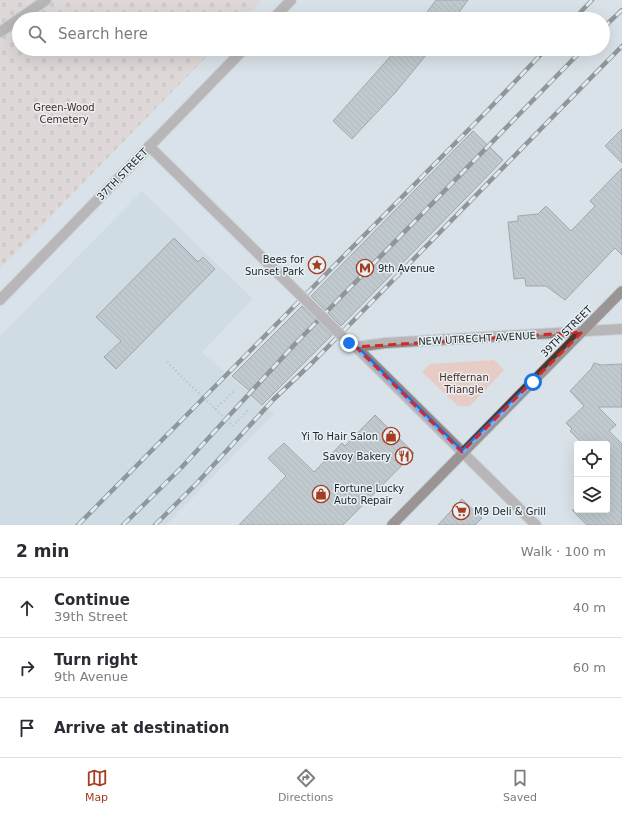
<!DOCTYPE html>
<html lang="en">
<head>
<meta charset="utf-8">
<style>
	:root { --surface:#fff; --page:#f2f2f3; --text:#2b2b33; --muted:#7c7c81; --line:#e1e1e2; --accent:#a63d21 }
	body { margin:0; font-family:"DejaVu Sans",sans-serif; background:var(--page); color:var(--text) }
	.controls { position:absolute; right:12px; bottom:12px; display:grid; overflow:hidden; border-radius:4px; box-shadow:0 4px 16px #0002 }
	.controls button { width:36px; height:36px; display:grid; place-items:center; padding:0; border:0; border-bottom:1px solid var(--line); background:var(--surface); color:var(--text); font:20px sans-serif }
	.stop { position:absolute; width:12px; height:12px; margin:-9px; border:3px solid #1a73e8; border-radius:50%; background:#fff }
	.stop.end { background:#1a73e8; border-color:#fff; box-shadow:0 1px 4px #0008 }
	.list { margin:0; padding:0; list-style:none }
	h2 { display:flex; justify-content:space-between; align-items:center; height:52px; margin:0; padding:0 16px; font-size:17px }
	h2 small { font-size:13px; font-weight:400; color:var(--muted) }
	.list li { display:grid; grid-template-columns:26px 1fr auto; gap:12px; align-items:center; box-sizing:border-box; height:60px; padding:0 16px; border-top:1px solid var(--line) }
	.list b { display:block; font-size:15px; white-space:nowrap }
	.list p { margin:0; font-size:13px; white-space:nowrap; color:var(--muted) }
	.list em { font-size:13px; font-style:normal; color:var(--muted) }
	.icon { flex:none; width:22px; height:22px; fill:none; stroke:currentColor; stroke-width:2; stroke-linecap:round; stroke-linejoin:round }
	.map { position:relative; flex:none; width:622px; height:525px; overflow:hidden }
	.search { position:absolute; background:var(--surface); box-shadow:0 4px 16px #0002; left:12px; right:12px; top:12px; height:44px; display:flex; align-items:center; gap:10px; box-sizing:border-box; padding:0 14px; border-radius:22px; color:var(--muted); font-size:15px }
	.sheet { height:232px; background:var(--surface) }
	nav { display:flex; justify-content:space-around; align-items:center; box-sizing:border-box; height:56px; border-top:1px solid var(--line); background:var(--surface); font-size:11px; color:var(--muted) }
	nav a { display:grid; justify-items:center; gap:2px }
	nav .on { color:var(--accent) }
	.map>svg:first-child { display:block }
	.built { fill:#c6d6df }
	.cemetery { fill:url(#cemetery-stones) }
	.park { fill:#e6ccc5 }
	.building { fill:url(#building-back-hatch); stroke:#5b6368 }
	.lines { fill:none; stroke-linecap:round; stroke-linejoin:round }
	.minor-casing { stroke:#b8c0c6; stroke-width:12 }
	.major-casing { stroke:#b8c0c6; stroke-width:12 }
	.path { stroke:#90969b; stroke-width:2.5; stroke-dasharray:1 3; stroke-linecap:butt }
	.minor { stroke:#91827e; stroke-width:10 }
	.major { stroke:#4f3730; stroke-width:10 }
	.rail-casing { stroke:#393d3f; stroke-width:4.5 }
	.rail { stroke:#e6f0f5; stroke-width:3; stroke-dasharray:9; stroke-linecap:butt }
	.minor-bridge-casing { stroke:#b8c0c6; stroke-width:12; stroke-linecap:butt }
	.path-bridge { stroke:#90969b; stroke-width:2.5; stroke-dasharray:1 3; stroke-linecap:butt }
	.minor-bridge { stroke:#91827e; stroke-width:10 }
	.route { stroke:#1a73e8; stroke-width:5 }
	.marked { fill:none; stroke:#d62828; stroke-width:3; stroke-dasharray:8 5; stroke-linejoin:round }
	.labels { text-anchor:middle; stroke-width:3; stroke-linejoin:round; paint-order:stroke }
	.park-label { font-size:10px; fill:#57281c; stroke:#e6f0f5 }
	.street-label { font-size:10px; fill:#242729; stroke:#e6f0f5 }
	.poi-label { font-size:10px; fill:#242729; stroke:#e6f0f5; text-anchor:end }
</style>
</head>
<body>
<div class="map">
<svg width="622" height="525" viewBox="0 0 622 525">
	<defs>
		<pattern id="cemetery-stones" width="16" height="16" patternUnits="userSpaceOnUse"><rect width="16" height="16" fill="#e6ccc5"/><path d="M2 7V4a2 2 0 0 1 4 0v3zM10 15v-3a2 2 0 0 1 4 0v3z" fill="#c5afa9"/></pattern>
		<pattern id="building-back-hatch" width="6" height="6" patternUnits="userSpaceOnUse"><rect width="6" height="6" fill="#a1aaaf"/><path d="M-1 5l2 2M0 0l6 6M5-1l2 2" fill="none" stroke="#838a8e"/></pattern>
	</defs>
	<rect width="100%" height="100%" fill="#d9e2e8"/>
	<path class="built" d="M142,191L253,299L202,352L274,414L166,525H0V336Z"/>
	<path class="cemetery" d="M0,0H262L243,19H19V49H214L0,268Z"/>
	<path class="park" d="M494,360L504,370L470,406H458L422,372L430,364Z"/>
	<g class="building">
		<path d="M436,0H468L454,19H422Z"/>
		<path d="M397,49H431L395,93L352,139L333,121Z"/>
		<path d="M622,129V163L605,146Z"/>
		<path d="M473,131L503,160L341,326L311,296Z"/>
		<path d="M622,168V255L615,248L565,300L546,286H526L525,278L514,279L508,222L518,221V216L538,214L546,206L571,231L595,206L590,201Z"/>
		<path d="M174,238L198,262L203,257L215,269L116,369L104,357L121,341L96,317Z"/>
		<path d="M302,306L332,335L262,405L251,395L252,393L232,376Z"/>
		<path d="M594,363L601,365L622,364V407H598L616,425L609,431L622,444V525H587L572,510H607V444H583L570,431L572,429L566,423L584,406L570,391L591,369Z"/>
		<path d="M375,415L414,453L343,525H239L286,476L268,458L284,443L314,472L342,443L345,446Z"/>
		<path d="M462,499L482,518L475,525H438Z"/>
	</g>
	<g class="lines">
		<defs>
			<g id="minor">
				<path d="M19,19L46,0"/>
				<path d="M273,19L291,0"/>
				<path d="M0,32L19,19"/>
				<path d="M149,146L289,284"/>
				<path d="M0,300L244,49"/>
				<path d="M352,345L356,347L536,525"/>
				<path d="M356,347L385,343L622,329"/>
			</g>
			<path id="major" d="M392,525L622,291"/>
		</defs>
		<use href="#minor" class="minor-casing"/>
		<use href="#major" class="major-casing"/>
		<g class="path">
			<path d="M167,362L181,376"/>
			<path d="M215,409L234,391"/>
			<path d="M233,426L249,409"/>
		</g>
		<use href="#minor" class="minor"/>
		<use href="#major" class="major"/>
		<defs>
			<g id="rail">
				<path d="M574,19L592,0"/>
				<path d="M603,28L622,10"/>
				<path d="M78,525L488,110L546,49"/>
				<path d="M123,525L181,468L295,344L583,49"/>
				<path d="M155,525L197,483L274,399L313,362L622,46"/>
			</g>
		</defs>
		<use href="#rail" class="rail-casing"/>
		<use href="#rail" class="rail"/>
		<defs>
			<path id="minor-bridge" d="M289,284L349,343"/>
		</defs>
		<use href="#minor-bridge" class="minor-bridge-casing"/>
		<path class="path-bridge" d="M181,376L233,426"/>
		<use href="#minor-bridge" class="minor-bridge"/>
	</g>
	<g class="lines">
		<path class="route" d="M349,343L356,347L462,452L533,382"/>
	</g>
	<path d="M0 0H622V525H0ZM582,332L462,452L356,347Z" fill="#d9e2e8" fill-opacity=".55" fill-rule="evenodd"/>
	<path class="marked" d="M582,332L462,452L356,347Z"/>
	<defs>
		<symbol id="sight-ring" viewBox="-11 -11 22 22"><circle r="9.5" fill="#e6f0f5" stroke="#a63d21" stroke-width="1.5"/><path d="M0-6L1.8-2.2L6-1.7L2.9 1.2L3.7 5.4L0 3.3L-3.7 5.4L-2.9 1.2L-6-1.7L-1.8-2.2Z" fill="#a63d21"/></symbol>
		<symbol id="metro-ring" viewBox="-11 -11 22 22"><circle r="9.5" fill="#e6f0f5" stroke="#a63d21" stroke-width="1.5"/><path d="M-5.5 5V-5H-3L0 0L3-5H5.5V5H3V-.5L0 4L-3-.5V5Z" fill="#a63d21"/></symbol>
		<symbol id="shop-ring" viewBox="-11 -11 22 22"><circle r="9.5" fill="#e6f0f5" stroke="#a63d21" stroke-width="1.5"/><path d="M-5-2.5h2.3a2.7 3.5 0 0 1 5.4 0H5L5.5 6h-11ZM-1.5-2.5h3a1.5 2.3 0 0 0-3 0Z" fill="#a63d21"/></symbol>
		<symbol id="restaurant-ring" viewBox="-11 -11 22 22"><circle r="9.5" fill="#e6f0f5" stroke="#a63d21" stroke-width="1.5"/><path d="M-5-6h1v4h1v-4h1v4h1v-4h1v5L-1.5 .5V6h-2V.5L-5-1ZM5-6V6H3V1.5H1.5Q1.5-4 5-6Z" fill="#a63d21"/></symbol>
		<symbol id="supermarket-ring" viewBox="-11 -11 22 22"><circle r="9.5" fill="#e6f0f5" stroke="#a63d21" stroke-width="1.5"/><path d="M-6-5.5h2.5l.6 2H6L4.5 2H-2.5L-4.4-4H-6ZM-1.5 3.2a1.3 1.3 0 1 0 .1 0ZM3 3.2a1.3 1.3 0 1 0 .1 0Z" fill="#a63d21"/></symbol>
	</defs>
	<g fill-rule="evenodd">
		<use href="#sight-ring" x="307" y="255" width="20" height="20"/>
		<use href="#metro-ring" x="355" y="258" width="20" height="20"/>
		<use href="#shop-ring" x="381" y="426" width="20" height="20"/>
		<use href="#restaurant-ring" x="394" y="446" width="20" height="20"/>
		<use href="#shop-ring" x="311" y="484" width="20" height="20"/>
		<use href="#supermarket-ring" x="451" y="501" width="20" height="20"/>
	</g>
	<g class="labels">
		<g class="park-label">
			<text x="64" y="111">Green-Wood<tspan x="64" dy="12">Cemetery</tspan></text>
			<text x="464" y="381">Heffernan<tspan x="464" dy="12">Triangle</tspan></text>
		</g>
		<g class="street-label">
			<text transform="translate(122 174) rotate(-46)" y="4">37TH STREET</text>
			<text transform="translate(566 331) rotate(-45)" y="4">39TH STREET</text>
			<text transform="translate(477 338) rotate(-3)" y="4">NEW UTRECHT AVENUE</text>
		</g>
		<g class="poi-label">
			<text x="304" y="263">Bees for<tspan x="304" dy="12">Sunset Park</tspan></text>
			<text x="378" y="272" text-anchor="start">9th Avenue</text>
			<text x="378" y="440">Yi To Hair Salon</text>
			<text x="391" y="460">Savoy Bakery</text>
			<text x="334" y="492" text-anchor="start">Fortune Lucky<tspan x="334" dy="12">Auto Repair</tspan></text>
			<text x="474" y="515" text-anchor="start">M9 Deli &amp; Grill</text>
		</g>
	</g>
</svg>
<div class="controls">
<button><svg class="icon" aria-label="locate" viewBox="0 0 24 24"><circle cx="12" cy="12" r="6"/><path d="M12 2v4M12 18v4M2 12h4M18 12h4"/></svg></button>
<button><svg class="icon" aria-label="layers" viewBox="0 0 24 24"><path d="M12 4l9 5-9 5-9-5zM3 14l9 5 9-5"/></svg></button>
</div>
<div class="stop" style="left:533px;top:382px"></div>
<div class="stop end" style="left:349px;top:343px"></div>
<div class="search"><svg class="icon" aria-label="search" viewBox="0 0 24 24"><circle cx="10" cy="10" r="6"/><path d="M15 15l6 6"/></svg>Search here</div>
</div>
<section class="sheet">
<h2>2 min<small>Walk · 100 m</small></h2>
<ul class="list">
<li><svg class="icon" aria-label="ahead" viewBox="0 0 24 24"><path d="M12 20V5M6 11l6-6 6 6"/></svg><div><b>Continue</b><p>39th Street</p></div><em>40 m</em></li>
<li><svg class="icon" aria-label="right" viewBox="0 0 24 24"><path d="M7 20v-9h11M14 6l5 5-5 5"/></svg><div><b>Turn right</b><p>9th Avenue</p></div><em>60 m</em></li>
<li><svg class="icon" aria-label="arrive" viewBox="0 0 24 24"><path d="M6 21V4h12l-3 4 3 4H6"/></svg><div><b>Arrive at destination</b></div></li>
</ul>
</section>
<nav>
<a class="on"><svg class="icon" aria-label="map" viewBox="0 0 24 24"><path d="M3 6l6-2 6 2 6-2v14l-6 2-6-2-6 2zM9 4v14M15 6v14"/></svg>Map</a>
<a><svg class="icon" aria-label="directions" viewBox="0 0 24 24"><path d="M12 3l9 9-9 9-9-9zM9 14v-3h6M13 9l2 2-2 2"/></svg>Directions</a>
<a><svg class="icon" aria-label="saved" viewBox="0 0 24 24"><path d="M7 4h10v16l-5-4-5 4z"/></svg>Saved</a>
</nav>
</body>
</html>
